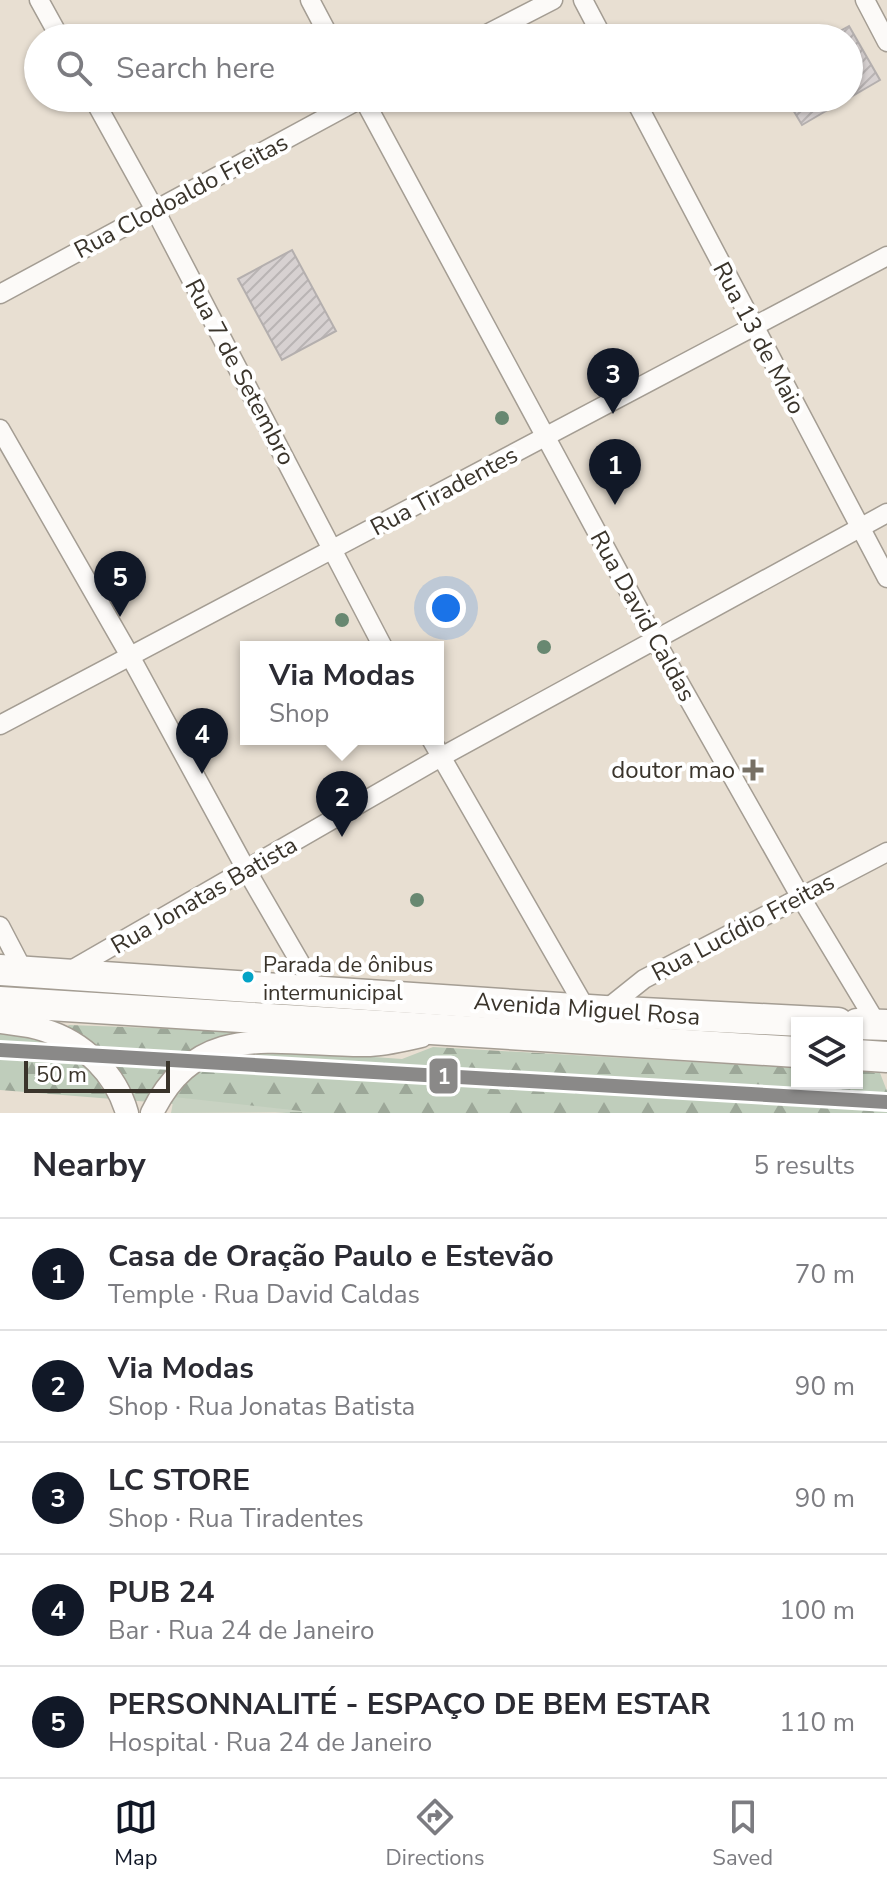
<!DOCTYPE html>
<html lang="en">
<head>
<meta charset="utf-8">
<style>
	:root { --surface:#fff; --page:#f7f7f7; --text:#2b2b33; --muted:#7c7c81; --line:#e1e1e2; --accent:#111827 }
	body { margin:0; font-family:"Nunito Sans",sans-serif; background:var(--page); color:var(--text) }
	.controls { position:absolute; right:24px; bottom:24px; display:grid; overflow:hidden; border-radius:0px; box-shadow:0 2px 6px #0004 }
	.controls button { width:72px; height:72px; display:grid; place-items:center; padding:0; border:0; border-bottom:2px solid var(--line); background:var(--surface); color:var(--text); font:40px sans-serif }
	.scale { position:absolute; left:24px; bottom:20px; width:146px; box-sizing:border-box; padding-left:8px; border:4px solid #3a342b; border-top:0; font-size:22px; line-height:28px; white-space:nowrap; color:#3a342b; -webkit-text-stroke:6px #fff; paint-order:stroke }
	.you { position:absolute; left:446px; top:608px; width:28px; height:28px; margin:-20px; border:6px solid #fff; border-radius:50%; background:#1a73e8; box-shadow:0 0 0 12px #1a73e833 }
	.badge { display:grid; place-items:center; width:52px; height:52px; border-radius:50%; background:var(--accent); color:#fff; font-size:26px; font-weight:700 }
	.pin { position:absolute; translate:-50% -66px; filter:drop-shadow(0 2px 4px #0008) }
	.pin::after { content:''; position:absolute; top:42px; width:28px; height:24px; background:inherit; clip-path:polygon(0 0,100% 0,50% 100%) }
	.popup { position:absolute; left:240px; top:641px; width:204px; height:104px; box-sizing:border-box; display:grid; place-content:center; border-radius:0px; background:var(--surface); filter:drop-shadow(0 2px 6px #0005); font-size:26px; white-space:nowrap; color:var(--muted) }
	.popup b { font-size:30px; color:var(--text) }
	.popup::after { content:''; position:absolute; left:50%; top:100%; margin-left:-16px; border:16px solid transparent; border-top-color:var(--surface) }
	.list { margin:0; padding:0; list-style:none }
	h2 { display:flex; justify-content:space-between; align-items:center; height:104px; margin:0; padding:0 32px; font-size:34px }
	h2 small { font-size:26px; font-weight:400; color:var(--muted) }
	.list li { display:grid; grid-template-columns:52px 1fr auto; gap:24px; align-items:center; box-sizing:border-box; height:112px; padding:0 32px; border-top:2px solid var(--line) }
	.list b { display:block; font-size:30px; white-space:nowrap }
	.list p { margin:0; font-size:26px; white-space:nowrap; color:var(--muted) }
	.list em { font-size:26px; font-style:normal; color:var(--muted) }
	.icon { flex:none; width:44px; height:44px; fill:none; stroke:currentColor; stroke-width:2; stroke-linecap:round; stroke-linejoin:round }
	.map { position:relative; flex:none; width:887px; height:1113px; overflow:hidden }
	.search { position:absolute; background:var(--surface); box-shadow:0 2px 6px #0004; left:24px; right:24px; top:24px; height:88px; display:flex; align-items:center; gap:20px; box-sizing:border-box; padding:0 28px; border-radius:44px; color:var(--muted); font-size:30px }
	.sheet { height:664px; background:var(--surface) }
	nav { display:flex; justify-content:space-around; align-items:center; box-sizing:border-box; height:112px; border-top:2px solid var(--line); background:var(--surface); font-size:22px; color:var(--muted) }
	nav a { display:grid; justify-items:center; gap:4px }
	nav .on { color:var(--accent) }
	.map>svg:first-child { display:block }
	.forest { fill:url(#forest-firs) }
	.green { fill:#c8d2c2 }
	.building { fill:url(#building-hatch); stroke:#b4afae; stroke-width:2 }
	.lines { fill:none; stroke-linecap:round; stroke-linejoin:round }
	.minor-casing { stroke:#a49d93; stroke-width:21 }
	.tertiary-casing { stroke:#a49d93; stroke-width:25 }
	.primary-casing { stroke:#a49d93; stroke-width:33 }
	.minor { stroke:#fcfaf8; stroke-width:18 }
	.tertiary { stroke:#fcfaf8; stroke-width:22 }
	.primary { stroke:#fcfaf8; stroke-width:30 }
	.rail-1-casing { stroke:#fff; stroke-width:20 }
	.rail-1 { stroke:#8a8988; stroke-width:14 }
	.tree { fill:#688871 }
	.poi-dot { fill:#777065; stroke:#fff; stroke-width:3 }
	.bus-dot { fill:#03a3c6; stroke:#fff; stroke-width:3 }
	.labels { text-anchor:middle; stroke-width:8; stroke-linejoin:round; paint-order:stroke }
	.bus-label { font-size:22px; fill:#3a342b; stroke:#fff; text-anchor:start }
	.street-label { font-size:24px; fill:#3a342b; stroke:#fff }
	.poi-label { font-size:24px; fill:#3a342b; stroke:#fff; text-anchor:end }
	.line-badge { stroke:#fff; stroke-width:3 }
	.badge-label { font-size:22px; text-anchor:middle; font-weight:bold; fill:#fff }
</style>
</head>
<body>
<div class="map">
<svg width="887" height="1113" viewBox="0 0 887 1113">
	<defs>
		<pattern id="forest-firs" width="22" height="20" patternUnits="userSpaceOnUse" patternTransform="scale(2)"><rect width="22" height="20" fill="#bfcdbb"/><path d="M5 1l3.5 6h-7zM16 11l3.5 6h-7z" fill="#9ca798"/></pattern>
		<pattern id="building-hatch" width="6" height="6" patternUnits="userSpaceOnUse" patternTransform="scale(2)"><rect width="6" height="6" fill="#d7d1d1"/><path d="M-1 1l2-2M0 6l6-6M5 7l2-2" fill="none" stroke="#b9b4b4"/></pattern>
	</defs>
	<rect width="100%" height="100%" fill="#e8dfd2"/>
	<path class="forest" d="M69,1025L237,1031L251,1048L402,1059L433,1047L797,1068V1083H857V1071L880,1073L887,1091V1113H287L0,1090V1030L47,1039Z"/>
	<path class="green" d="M174,1097L310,1112L171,1113Z"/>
	<g class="building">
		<path d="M849,26L880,80L849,98V38H817L828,32L831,36Z"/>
		<path d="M786,98H848L802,125Z"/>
		<path d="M292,250L336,331L282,360L238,279Z"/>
	</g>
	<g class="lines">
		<defs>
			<g id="minor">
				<path d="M39,0L60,38"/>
				<path d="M310,0L330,38"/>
				<path d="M583,0L603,38"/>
				<path d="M865,0L887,42"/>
				<path d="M479,38L553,0"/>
				<path d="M93,98L155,210L383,647"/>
				<path d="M363,98L654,638L800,896L880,1029"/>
				<path d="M634,98L887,578"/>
				<path d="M0,294L362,98"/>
				<path d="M0,429L130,656L247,871L316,990"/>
				<path d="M0,725L887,256"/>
				<path d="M431,739L586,1009"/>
				<path d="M0,926L24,972"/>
				<path d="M66,973L441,757L887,513"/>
				<path d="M604,1011L644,979L887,852"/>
			</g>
			<g id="tertiary">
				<path d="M0,1022C14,1024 31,1025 44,1030C84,1042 116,1074 127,1113"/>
				<path d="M152,1113C199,1017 280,1046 366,1045C384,1045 403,1040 421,1036"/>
			</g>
			<g id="primary">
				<path d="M0,970L604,1011L838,1023"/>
				<path d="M0,1002L797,1052"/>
				<path d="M857,1024L887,1025"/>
				<path d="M857,1055L887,1057"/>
			</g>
		</defs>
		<use href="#minor" class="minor-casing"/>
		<use href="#tertiary" class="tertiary-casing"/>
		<use href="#primary" class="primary-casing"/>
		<use href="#minor" class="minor"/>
		<use href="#tertiary" class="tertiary"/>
		<use href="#primary" class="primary"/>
		<defs>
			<path id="rail-1" d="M0,1050L887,1102"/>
		</defs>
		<use href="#rail-1" class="rail-1-casing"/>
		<use href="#rail-1" class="rail-1"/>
	</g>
	<g class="tree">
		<circle cx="502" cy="418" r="7"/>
		<circle cx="342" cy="620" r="7"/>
		<circle cx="544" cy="647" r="7"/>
		<circle cx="417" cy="900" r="7"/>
	</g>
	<path class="poi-dot" d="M749 758h8v8h8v8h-8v8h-8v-8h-8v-8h8z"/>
	<circle class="bus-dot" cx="248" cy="977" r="7"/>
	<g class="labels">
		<g class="bus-label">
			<text x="263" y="972">Parada de ônibus<tspan x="263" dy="28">intermunicipal</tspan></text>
		</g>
		<g class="street-label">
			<text transform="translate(181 196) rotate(-28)" y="8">Rua Clodoaldo Freitas</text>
			<text transform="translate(759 338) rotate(62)" y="8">Rua 13 de Maio</text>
			<text transform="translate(240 372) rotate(62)" y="8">Rua 7 de Setembro</text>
			<text transform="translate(444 491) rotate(-28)" y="8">Rua Tiradentes</text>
			<text transform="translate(643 616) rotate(61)" y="8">Rua David Caldas</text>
			<text transform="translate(204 895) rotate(-30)" y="8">Rua Jonatas Batista</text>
			<text transform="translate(743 927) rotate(-28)" y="8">Rua Lucídio Freitas</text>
			<text transform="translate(587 1009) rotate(4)" y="8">Avenida Miguel Rosa</text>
		</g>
		<g class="poi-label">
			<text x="735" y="778">doutor mao</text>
		</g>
	</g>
	<rect class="line-badge" x="428" y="1057" width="31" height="38" rx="8" fill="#8a8988"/>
	<g class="badge-label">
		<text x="444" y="1084">1</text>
	</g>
</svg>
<div class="controls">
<button><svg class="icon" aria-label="layers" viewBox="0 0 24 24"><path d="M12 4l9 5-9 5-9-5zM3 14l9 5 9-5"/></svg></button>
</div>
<div class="scale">50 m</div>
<div class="you"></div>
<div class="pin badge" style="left:615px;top:505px">1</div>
<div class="pin badge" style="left:342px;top:837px">2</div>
<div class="popup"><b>Via Modas</b>Shop</div>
<div class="pin badge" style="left:613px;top:414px">3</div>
<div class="pin badge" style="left:202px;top:774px">4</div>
<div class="pin badge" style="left:120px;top:617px">5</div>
<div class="search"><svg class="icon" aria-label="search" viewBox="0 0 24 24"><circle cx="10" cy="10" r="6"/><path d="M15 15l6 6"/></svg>Search here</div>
</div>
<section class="sheet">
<h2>Nearby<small>5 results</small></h2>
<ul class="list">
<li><span class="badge">1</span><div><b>Casa de Oração Paulo e Estevão</b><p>Temple · Rua David Caldas</p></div><em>70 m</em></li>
<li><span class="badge">2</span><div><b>Via Modas</b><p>Shop · Rua Jonatas Batista</p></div><em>90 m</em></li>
<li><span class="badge">3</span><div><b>LC STORE</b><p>Shop · Rua Tiradentes</p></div><em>90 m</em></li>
<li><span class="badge">4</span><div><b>PUB 24</b><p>Bar · Rua 24 de Janeiro</p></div><em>100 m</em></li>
<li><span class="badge">5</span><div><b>PERSONNALITÉ - ESPAÇO DE BEM ESTAR</b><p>Hospital · Rua 24 de Janeiro</p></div><em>110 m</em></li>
</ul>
</section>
<nav>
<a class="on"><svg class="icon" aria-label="map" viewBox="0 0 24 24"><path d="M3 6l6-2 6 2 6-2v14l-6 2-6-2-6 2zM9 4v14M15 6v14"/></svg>Map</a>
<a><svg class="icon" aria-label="directions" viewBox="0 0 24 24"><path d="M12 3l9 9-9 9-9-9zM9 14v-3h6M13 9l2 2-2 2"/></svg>Directions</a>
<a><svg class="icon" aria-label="saved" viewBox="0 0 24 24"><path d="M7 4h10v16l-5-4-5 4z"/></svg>Saved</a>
</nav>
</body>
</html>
